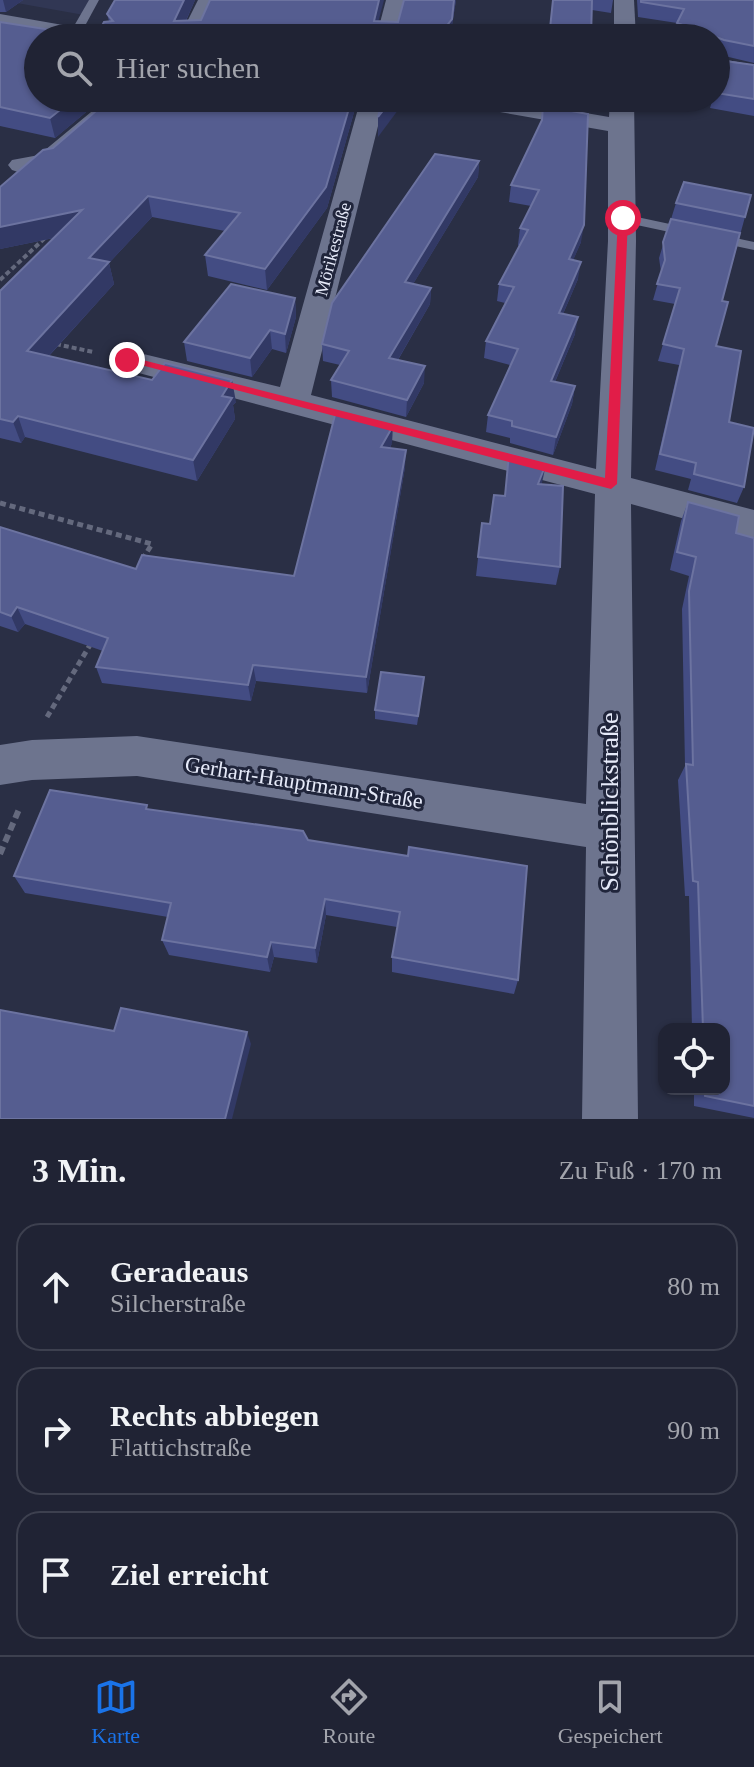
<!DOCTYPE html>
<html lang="de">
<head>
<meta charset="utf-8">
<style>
	:root { --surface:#202334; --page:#282b3c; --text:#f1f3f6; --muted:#a2a4ac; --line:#3d404f; --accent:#1a73e8 }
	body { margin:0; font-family:"Times New Roman",serif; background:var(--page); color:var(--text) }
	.controls { position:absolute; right:24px; bottom:24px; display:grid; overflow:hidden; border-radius:16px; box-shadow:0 2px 6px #0004 }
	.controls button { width:72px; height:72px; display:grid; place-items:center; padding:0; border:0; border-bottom:2px solid var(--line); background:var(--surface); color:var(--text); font:40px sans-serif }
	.stop { position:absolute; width:24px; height:24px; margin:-18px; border:6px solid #e11d48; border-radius:50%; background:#fff }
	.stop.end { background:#e11d48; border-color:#fff; box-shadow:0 2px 8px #0008 }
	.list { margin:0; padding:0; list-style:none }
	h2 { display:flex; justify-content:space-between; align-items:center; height:104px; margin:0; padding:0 32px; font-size:34px }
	h2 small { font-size:26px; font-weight:400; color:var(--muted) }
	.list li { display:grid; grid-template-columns:52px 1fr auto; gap:24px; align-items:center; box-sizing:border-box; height:128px; margin:0 16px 16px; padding:0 16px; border:2px solid var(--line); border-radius:24px }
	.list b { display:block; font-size:30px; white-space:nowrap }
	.list p { margin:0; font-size:26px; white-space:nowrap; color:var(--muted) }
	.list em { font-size:26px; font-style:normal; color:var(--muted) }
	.icon { flex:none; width:44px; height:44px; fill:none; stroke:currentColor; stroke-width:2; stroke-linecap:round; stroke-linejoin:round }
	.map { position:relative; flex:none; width:754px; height:1119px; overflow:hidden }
	.search { position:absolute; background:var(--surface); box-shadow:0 2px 6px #0004; left:24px; right:24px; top:24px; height:88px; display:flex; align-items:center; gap:20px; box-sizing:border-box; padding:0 28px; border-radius:44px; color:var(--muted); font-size:30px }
	.sheet { height:536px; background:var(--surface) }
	nav { display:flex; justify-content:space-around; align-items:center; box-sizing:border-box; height:112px; border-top:2px solid var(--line); background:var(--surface); font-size:22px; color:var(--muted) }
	nav a { display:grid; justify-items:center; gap:4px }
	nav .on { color:var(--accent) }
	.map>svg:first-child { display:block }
	.built { fill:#313754 }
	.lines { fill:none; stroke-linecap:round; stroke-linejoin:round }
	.path-far2 { stroke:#64697d; stroke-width:4; stroke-dasharray:5 3; stroke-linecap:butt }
	.path-far1 { stroke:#64697d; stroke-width:5; stroke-dasharray:6 4; stroke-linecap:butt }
	.path { stroke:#64697d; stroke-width:6; stroke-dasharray:8 5; stroke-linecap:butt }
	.service { fill:#6d748e; fill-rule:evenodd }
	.minor { fill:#6d748e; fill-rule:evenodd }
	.wall { fill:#434c83 }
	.shaded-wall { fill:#323965 }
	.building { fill:#555d90; stroke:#6c73a0; stroke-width:2 }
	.route { fill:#e11d48 }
	.labels { text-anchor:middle; stroke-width:6; stroke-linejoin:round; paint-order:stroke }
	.far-street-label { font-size:18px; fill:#e6eaf9; stroke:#20253b }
	.street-label { font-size:22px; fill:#e6eaf9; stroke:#20253b }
	.near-street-label { font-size:26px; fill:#e6eaf9; stroke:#20253b }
</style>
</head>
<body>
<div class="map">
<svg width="754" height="1119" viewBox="0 0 754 1119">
	<rect width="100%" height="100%" fill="#2a2f45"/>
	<path class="built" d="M0,0H92L84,15Z"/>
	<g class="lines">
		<g class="path-far2">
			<path d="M0,280L46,237"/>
			<path d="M56,344L93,352"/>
		</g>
		<g class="path-far1">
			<path d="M0,503L152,544L142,560"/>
			<path d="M47,717L93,640"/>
		</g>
		<path class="path" d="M0,854L20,807"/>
		<g class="service">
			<path d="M89,0H99L80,35H72L70,33Z"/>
			<path d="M623,214L754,242V250L618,221V215Z"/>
		</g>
		<g class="minor">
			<path d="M198,0H218L201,38H179Z"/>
			<path d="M386,0H406L398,38H376Z"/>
			<path d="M614,0H634L636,38H614Z"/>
			<path d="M0,14L103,32L114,38H66L0,26Z"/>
			<path d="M716,58L754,65V79L716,72Z"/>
			<path d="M108,98H134L56,166L21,173L12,170L8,165L12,160L39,155Z"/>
			<path d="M361,98H385L311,395L596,469L608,241V131L460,105L452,103L448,98H500L609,117L610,98H634L636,241L631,478L754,510V538L631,504L638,1119H582L586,847L137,776L32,780L0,785V745L32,740L137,736L586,804L595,494L116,367L111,360L116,353L127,350L280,387Z"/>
		</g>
	</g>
	<g class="wall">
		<path d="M0,0H23L6,12H0Z"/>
		<path d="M115,0H195L186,21L398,22L456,0L450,38H38V98H103L55,138L0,126V22L96,37L109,21L107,14Z"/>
		<path d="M552,0H613L611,13L592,10Z"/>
		<path d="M637,0H754V63L716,54V38H674L677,23L638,17Z"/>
		<path d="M754,65V116L710,108L713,98H716V88Z"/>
		<path d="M111,98H358L327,208L267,290L208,276L205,255L225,231L152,217L109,263L114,284L49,356L236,402L233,405L235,419L197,481L25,437L21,443L0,438V291L54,238L0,249L53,148Z"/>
		<path d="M542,98H588L586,110L542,102Z"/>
		<path d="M543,106L581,242L573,260L578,279L563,314L575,334L555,382L575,386L572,404L553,455L510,443V438L486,432L488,415L510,365L484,358L486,341L505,303L497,301L499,284L519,246L518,245L520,228L531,206L509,202L511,185L541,123Z"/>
		<path d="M479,161L478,177L413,284L431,288L430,304L398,360L424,383L406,417L332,397L331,380L340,365L323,361L322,344Z"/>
		<path d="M751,195L722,301L716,346L729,422L744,487L737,503L688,490L691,479L655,470L679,365L658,361L675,304L653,300L661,272L659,258L676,203Z"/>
		<path d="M295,298L296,317L286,353L272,349L252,377L187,361L184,342Z"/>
		<path d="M392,443L390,448L405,467L367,693L256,681L251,701L102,683L96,667L103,651L25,624L18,632L0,626V527L136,569L294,576Z"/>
		<path d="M509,454L542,484L560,567L556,585L476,576L482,523L490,524L505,496Z"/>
		<path d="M688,502L736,533L754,538V1118L694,1106V1089H724V1029H692L689,896H685L678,780L685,766L682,609L689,576L670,570L681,521Z"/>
		<path d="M423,687L417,725L375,719V710Z"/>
		<path d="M149,809L308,840L518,980L514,994L392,972V957L397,927L326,915L317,963L274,957L270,972L169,955L162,940L168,917L25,893L14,876Z"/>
	</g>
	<g class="shaded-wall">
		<path d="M3,0H23L6,12Z"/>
		<path d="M184,0H195L178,38L174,21Z"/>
		<path d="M379,0H384L374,38V21Z"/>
		<path d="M454,0H456L450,38H437Z"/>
		<path d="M75,98H103L55,138L50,118Z"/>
		<path d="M352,98H358L327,208L267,290L265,269Z"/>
		<path d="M393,98H407L378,137V117Z"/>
		<path d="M479,161L478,177L404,299L405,282Z"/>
		<path d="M148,196L152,217L109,263L114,284L34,372L27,351L89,258Z"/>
		<path d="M82,210L87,231L0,249V227Z"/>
		<path d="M584,225L581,242L566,277L569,259Z"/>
		<path d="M581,262L578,279L556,330L559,313Z"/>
		<path d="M431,288L430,304L389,375V358Z"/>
		<path d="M295,298L296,317L286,353L285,334Z"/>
		<path d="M578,317L575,334L548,398L551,381Z"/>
		<path d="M270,330L272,349L252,377L250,358Z"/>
		<path d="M425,366L424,383L406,417L407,400Z"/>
		<path d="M232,380L236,402L233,405L235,419L197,481L193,460L222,396Z"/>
		<path d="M575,386L572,404L553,455L556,437Z"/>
		<path d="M18,416L25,437L21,443L13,422Z"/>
		<path d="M393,426L392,443L381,465V447Z"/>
		<path d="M406,450L405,467L367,693L366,677Z"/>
		<path d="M546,464L542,483L535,503L538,484Z"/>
		<path d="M17,607L25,624L18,632L11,616Z"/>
		<path d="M253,665L256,681L251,701L248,685Z"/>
		<path d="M325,899L326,915L317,963L315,948Z"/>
		<path d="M271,942L274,957L270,972L267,957Z"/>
		<path d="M247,1032L251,1044L232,1119H225Z"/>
	</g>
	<g class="building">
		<path d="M115,0H184L174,21L201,20L210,0H379L374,21L398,22L404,0H454L452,19L437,38H38V98H75L50,118L0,107V22L96,37L104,22L113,21L107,14Z"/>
		<path d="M553,0H592L591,38H549Z"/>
		<path d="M641,0H754V46L724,40L677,23L684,9L641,2Z"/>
		<path d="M725,61L754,65V99L716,93V88Z"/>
		<path d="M111,98H352L326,187L265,269L205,255L240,213L148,196L89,258L109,262L27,351L152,380L165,363L232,380L222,396L232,398L193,460L18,416L13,422L0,419V291L82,210L0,227V187L43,150L53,148Z"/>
		<path d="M383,98H393L378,117Z"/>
		<path d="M543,106L588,114L584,225L569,259L581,262L559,313L578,317L551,381L575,386L556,437L512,426V421L488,415L518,349L486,341L514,287L499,284L528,230L520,228L539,190L511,185L542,120Z"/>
		<path d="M435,154L479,161L405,282L431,288L389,358L425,366L407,400L331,380L349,351L322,344L332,303Z"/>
		<path d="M684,182L751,195L745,217L676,203Z"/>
		<path d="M671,219L740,233L722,301L728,302L716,346L741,351L729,422L754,428L744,487L694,474L696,463L660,454L684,349L663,344L680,288L657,284L665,260L663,242Z"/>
		<path d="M231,284L295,298L285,334L270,330L250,358L184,342Z"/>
		<path d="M336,411L393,426L381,447L406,450L366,677L253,665L248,685L96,667L108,638L17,607L11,616L0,612V527L136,569L142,555L294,576Z"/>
		<path d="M509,454L546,464L538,484L563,486L560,567L478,557L482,523L490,524L494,495L505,496Z"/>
		<path d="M688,502L739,516L736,533L754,538V1106L705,1096V1089H724V1029H703L698,882L693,881L686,764L693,765L689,591L696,557L677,552Z"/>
		<path d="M381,672L424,677L418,716L375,710Z"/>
		<path d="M50,790L147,805L146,809L303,831L308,840L408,856L409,847L527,866L518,980L392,957L400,912L325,899L315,948L271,942L267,957L162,940L171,903L14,876Z"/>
		<path d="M121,1008L247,1032L225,1119H0V1010L114,1031Z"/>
	</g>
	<path class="route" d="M623,215L628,218L617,484L611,489L122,360L127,356L605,478L618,218Z"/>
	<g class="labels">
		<g class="far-street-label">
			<text transform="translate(333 249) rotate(-75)" y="6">Mörikestraße</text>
		</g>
		<g class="street-label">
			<text transform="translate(304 782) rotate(9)" y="8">Gerhart-Hauptmann-Straße</text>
		</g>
		<g class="near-street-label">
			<text transform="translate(609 802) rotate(-90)" y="9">Schönblickstraße</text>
		</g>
	</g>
</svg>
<div class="controls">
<button><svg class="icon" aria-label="locate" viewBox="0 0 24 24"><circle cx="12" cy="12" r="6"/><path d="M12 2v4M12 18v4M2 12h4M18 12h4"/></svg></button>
</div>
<div class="stop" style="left:623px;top:218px"></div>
<div class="stop end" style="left:127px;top:360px"></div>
<div class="search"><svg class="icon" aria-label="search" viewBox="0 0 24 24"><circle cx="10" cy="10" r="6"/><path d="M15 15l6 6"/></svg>Hier suchen</div>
</div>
<section class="sheet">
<h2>3 Min.<small>Zu Fuß · 170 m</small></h2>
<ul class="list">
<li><svg class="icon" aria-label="ahead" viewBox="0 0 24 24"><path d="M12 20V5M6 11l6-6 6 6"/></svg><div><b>Geradeaus</b><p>Silcherstraße</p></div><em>80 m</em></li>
<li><svg class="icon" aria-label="right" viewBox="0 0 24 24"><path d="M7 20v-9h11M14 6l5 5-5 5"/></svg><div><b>Rechts abbiegen</b><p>Flattichstraße</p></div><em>90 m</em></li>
<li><svg class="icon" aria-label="arrive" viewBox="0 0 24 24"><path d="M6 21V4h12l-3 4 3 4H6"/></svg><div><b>Ziel erreicht</b></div></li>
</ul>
</section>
<nav>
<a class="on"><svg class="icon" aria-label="map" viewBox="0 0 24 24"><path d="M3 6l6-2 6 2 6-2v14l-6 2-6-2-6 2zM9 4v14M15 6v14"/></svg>Karte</a>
<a><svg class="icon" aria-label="directions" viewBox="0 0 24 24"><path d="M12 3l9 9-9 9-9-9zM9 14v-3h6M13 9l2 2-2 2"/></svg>Route</a>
<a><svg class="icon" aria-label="saved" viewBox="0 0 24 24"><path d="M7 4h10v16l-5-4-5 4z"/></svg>Gespeichert</a>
</nav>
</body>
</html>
